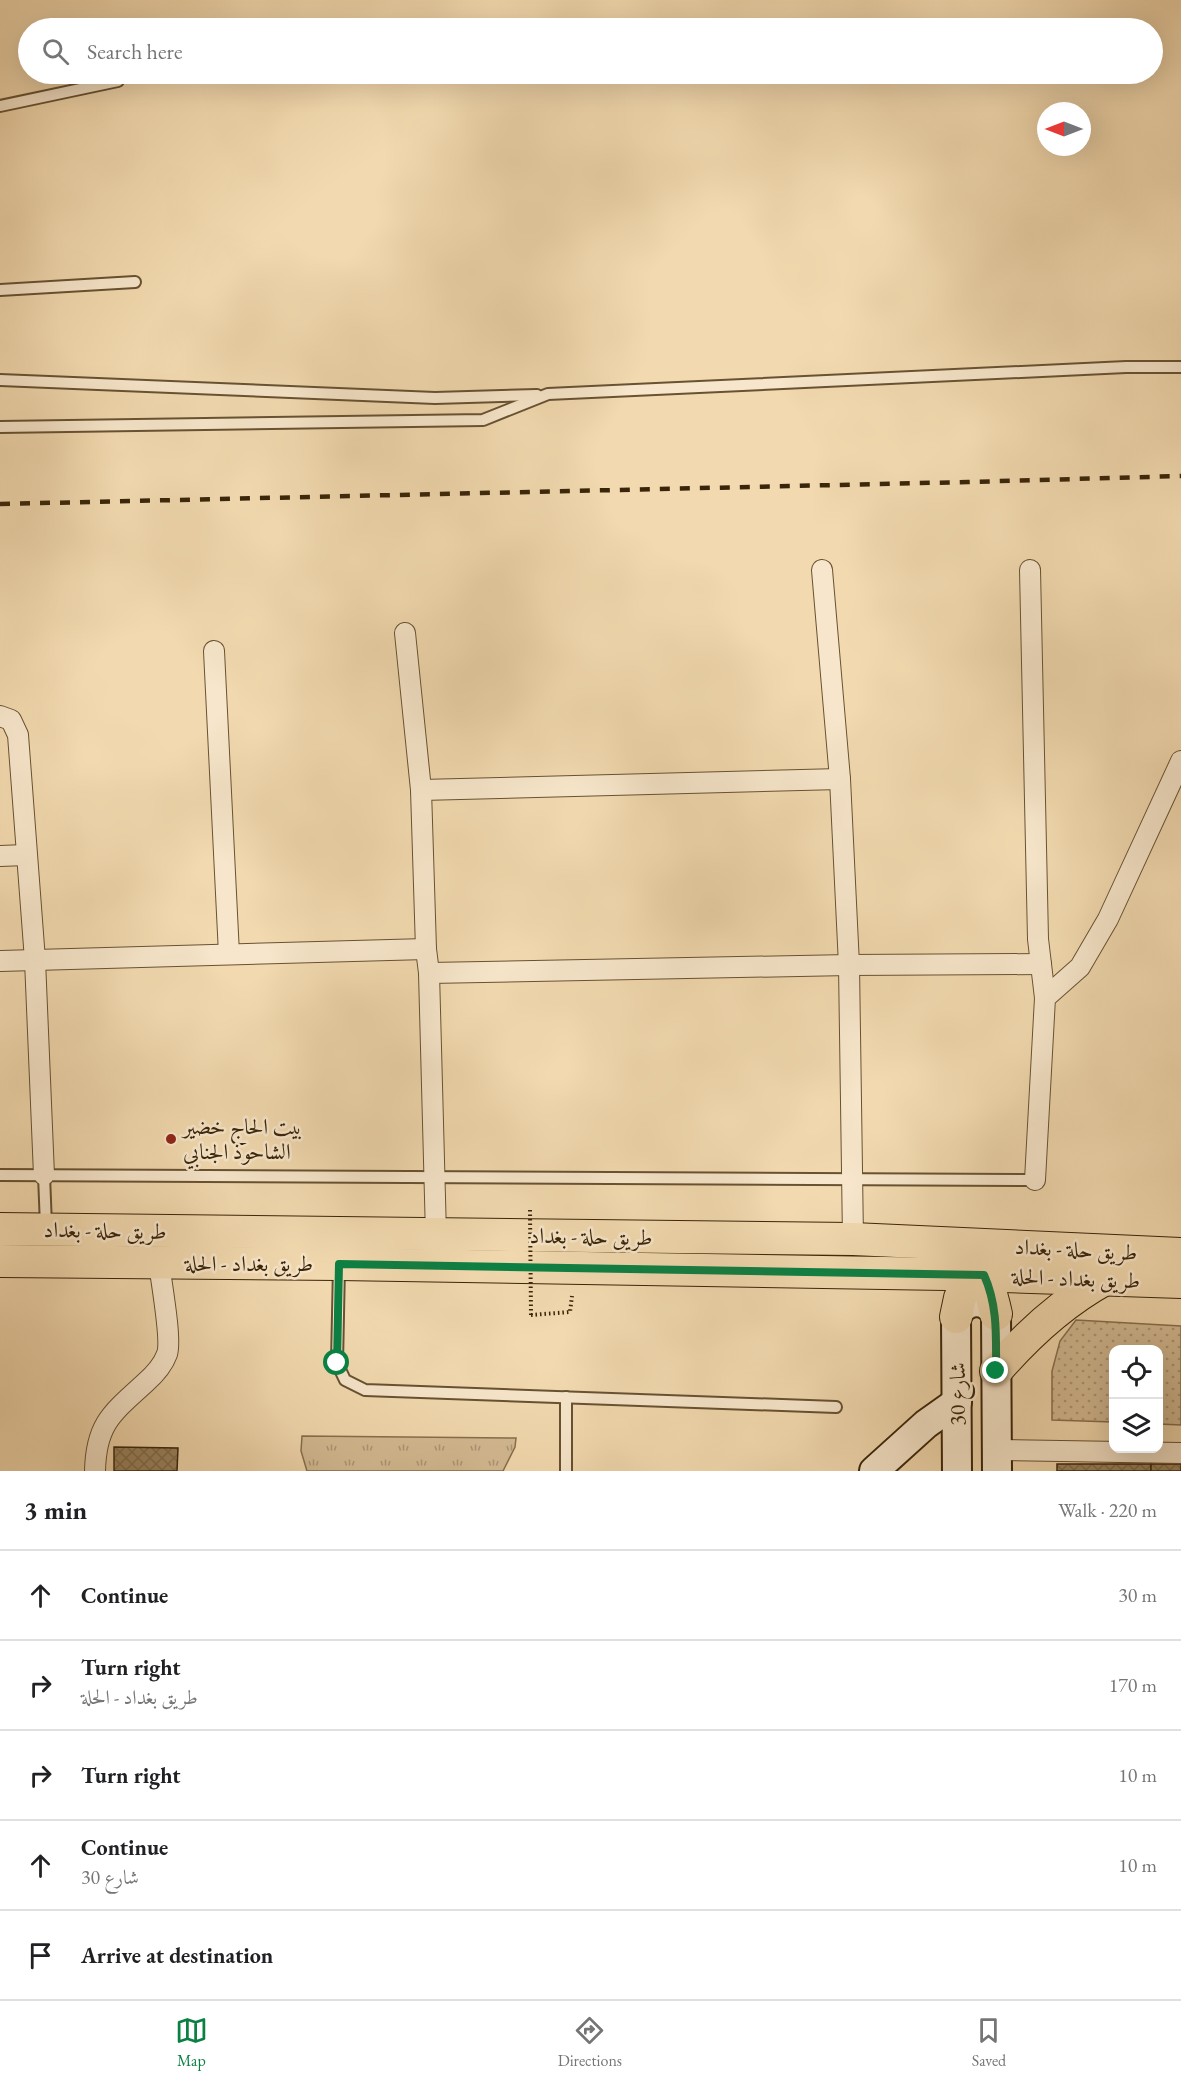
<!DOCTYPE html>
<html lang="en">
<head>
<meta charset="utf-8">
<style>
	:root { --surface:#fff; --page:#f6f6f6; --text:#202124; --muted:#757577; --line:#e0e0e0; --accent:#0b8043 }
	body { margin:0; font-family:"EB Garamond",Amiri,serif; background:var(--page); color:var(--text) }
	.controls { position:absolute; right:18px; bottom:18px; display:grid; overflow:hidden; border-radius:12px; box-shadow:0 6px 24px #0002 }
	.controls button { width:54px; height:54px; display:grid; place-items:center; padding:0; border:0; border-bottom:2px solid var(--line); background:var(--surface); color:var(--text); font:30px sans-serif }
	.compass { position:absolute; left:1037px; top:102px; width:54px; height:54px; border-radius:50%; background:var(--surface); box-shadow:0 6px 24px #0002; rotate:270deg }
	.stop { position:absolute; width:18px; height:18px; margin:-14px; border:4px solid #0b8043; border-radius:50%; background:#fff }
	.stop.end { background:#0b8043; border-color:#fff; box-shadow:0 2px 6px #0008 }
	.list { margin:0; padding:0; list-style:none }
	h2 { display:flex; justify-content:space-between; align-items:center; height:78px; margin:0; padding:0 24px; font-size:26px }
	h2 small { font-size:20px; font-weight:400; color:var(--muted) }
	.list li { display:grid; grid-template-columns:39px 1fr auto; gap:18px; align-items:center; box-sizing:border-box; height:90px; padding:0 24px; border-top:2px solid var(--line) }
	.list b { display:block; font-size:22px; white-space:nowrap }
	.list p { margin:0; font-size:20px; white-space:nowrap; color:var(--muted) }
	.list em { font-size:20px; font-style:normal; color:var(--muted) }
	.icon { flex:none; width:33px; height:33px; fill:none; stroke:currentColor; stroke-width:2; stroke-linecap:round; stroke-linejoin:round }
	.map { position:relative; flex:none; width:1181px; height:1471px; overflow:hidden }
	.search { position:absolute; background:var(--surface); box-shadow:0 6px 24px #0002; left:18px; right:18px; top:18px; height:66px; display:flex; align-items:center; gap:15px; box-sizing:border-box; padding:0 21px; border-radius:33px; color:var(--muted); font-size:22px }
	.sheet { height:528px; background:var(--surface) }
	nav { display:flex; justify-content:space-around; align-items:center; box-sizing:border-box; height:84px; border-top:2px solid var(--line); background:var(--surface); font-size:16px; color:var(--muted) }
	nav a { display:grid; justify-items:center; gap:3px }
	nav .on { color:var(--accent) }
	.map>svg:first-child { display:block }
	.grass { fill:url(#grass-tufts); stroke:#86704e; stroke-width:1.5 }
	.garden { fill:url(#garden-dots); stroke:#86704e; stroke-width:1.5 }
	.building { fill:url(#building-cross-hatch); stroke:#392509; stroke-width:1.5 }
	.lines { fill:none; stroke-linecap:round; stroke-linejoin:round }
	.lane-casing { stroke:#675232; stroke-width:14 }
	.street-casing { stroke:#675232; stroke-width:22 }
	.secondary-casing { stroke:#392509; stroke-width:32 }
	.primary-casing { stroke:#392509; stroke-width:34 }
	.path { stroke:#392509; stroke-width:4; stroke-dasharray:1.5 3; stroke-linecap:butt }
	.lane { stroke:#f7e6cb; stroke-width:10 }
	.street { stroke:#f7e6cb; stroke-width:20 }
	.secondary { stroke:#f7e6cb; stroke-width:28 }
	.primary { stroke:#f2d9af; stroke-width:32 }
	.rail { stroke:#392509; stroke-width:4.5; stroke-dasharray:10 10; stroke-linecap:butt }
	.path-bridge { stroke:#392509; stroke-width:4; stroke-dasharray:1.5 3; stroke-linecap:butt }
	.route { stroke:#0b8043; stroke-width:8 }
	.poi-dot { fill:#8f2418; stroke:#f7e6cb; stroke-width:2 }
	.labels { text-anchor:middle; stroke-width:5; stroke-linejoin:round; paint-order:stroke }
	.poi-label { font-size:22px; fill:#392509; stroke:#f7e6cb; text-anchor:start }
	.street-label { font-size:22px; fill:#392509; stroke:#f7e6cb }
</style>
</head>
<body>
<div class="map">
<svg width="1181" height="1471" viewBox="0 0 1181 1471">
	<defs>
		<pattern id="grass-tufts" width="24" height="20" patternUnits="userSpaceOnUse" patternTransform="scale(1.5)"><rect width="24" height="20" fill="#d3ba93"/><path d="M3 7l-1-3M5 7V3M7 7l1-3M15 17l-1-3M17 17v-4M19 17l1-3" fill="none" stroke="#ac9776"/></pattern>
		<pattern id="garden-dots" width="8" height="8" patternUnits="userSpaceOnUse" patternTransform="scale(1.5)"><rect width="8" height="8" fill="#d3ba93"/><path d="M2 2h.1M6 6h.1" fill="none" stroke="#ac9776" stroke-width="1.8" stroke-linecap="round"/></pattern>
		<pattern id="building-cross-hatch" width="8" height="8" patternUnits="userSpaceOnUse" patternTransform="scale(1.5)"><rect width="8" height="8" fill="#99835f"/><path d="M0 0l8 8M0 8l8-8" fill="none" stroke="#7e6b4d"/></pattern>
	</defs>
	<rect width="100%" height="100%" fill="#f2d9af"/>
	<filter id="stains"><feTurbulence type="fractalNoise" baseFrequency=".00333" numOctaves="4"/><feColorMatrix values="0 0 0 0 .2 0 0 0 0 .09 0 0 0 0 .02 0 0 0 .5 -.17"/></filter>
	<radialGradient id="worn" r=".72"><stop offset=".6" stop-color="#630" stop-opacity="0"/><stop offset="1" stop-color="#630" stop-opacity=".3"/></radialGradient>
	<path class="grass" d="M302,1436L516,1438L515,1447L503,1471H307L301,1451Z"/>
	<path class="garden" d="M1076,1320L1181,1326V1425L1159,1424L1158,1350H1114L1113,1422L1052,1420V1371L1060,1341Z"/>
	<g class="building">
		<path d="M114,1447L178,1448L177,1471H114Z"/>
		<rect x="1057" y="1464" width="94" height="7"/>
		<rect x="1151" y="1464" width="30" height="7"/>
	</g>
	<g class="lines">
		<defs>
			<g id="lane">
				<path d="M0,106L118,81"/>
				<path d="M0,290L135,282"/>
				<path d="M0,380L435,398L537,395"/>
				<path d="M0,427L483,420L548,394L1126,367H1181"/>
				<path d="M0,1175L1035,1180"/>
				<path d="M44,1175L46,1226"/>
				<path d="M339,1266L337,1363L345,1380L365,1390L836,1407"/>
				<path d="M566,1471V1397"/>
			</g>
			<g id="street">
				<path d="M822,570L840,779L849,965L853,1239"/>
				<path d="M1030,570L1038,939L1045,998"/>
				<path d="M405,633L421,790L426,949L429,973L436,1235"/>
				<path d="M214,651L229,954"/>
				<path d="M0,716L11,720L18,735L35,960L44,1175"/>
				<path d="M421,790L840,779"/>
				<path d="M0,856L26,855"/>
				<path d="M0,961L426,949"/>
				<path d="M429,973L849,965L1041,964"/>
				<path d="M1035,1180L1045,998L1080,967L1108,919L1181,761"/>
				<path d="M997,1450L1181,1453"/>
				<path d="M95,1471C96,1424 112,1413 145,1383C153,1376 163,1365 167,1354C172,1340 161,1281 159,1263"/>
			</g>
			<g id="secondary">
				<path d="M874,1471L926,1424L957,1402"/>
				<path d="M957,1471L956,1317C965,1299 984,1297 996,1314L997,1471"/>
			</g>
			<g id="primary">
				<path d="M0,1229L853,1239L1181,1254"/>
				<path d="M0,1261L339,1264L945,1274L1181,1282"/>
				<path d="M971,1262C988,1280 991,1291 996,1314"/>
				<path d="M956,1317L960,1298L979,1256"/>
				<path d="M996,1371C1028,1334 1063,1302 1105,1279"/>
			</g>
		</defs>
		<use href="#lane" class="lane-casing"/>
		<use href="#street" class="street-casing"/>
		<use href="#secondary" class="secondary-casing"/>
		<use href="#primary" class="primary-casing"/>
		<path class="path" d="M531,1315L570,1312L572,1296"/>
		<use href="#lane" class="lane"/>
		<use href="#street" class="street"/>
		<use href="#secondary" class="secondary"/>
		<use href="#primary" class="primary"/>
		<path class="rail" d="M0,504L968,482L1181,476"/>
		<path class="path-bridge" d="M530,1210L531,1315"/>
	</g>
	<g class="lines">
		<path class="route" d="M337,1363L339,1264L984,1275C998,1306 996,1337 996,1371"/>
	</g>
	<circle class="poi-dot" cx="171" cy="1139" r="6"/>
	<g class="labels">
		<g class="poi-label">
			<text x="183" y="1134">بيت الحاج خضير<tspan x="183" dy="25">الشاحوذ الجنابي</tspan></text>
		</g>
		<g class="street-label">
			<text transform="translate(105 1230) rotate(1)" y="8">طريق حلة - بغداد</text>
			<text transform="translate(591 1236) rotate(1)" y="8">طريق حلة - بغداد</text>
			<text transform="translate(1076 1249) rotate(3)" y="8">طريق حلة - بغداد</text>
			<text x="249" y="1271">طريق بغداد - الحلة</text>
			<text transform="translate(1076 1278) rotate(2)" y="8">طريق بغداد - الحلة</text>
			<text transform="translate(957 1394) rotate(-90)" y="8">شارع 30</text>
		</g>
	</g>
	<rect width="100%" height="100%" filter="url(#stains)"/>
	<rect width="100%" height="100%" fill="url(#worn)"/>
</svg>
<div class="controls">
<button><svg class="icon" aria-label="locate" viewBox="0 0 24 24"><circle cx="12" cy="12" r="6"/><path d="M12 2v4M12 18v4M2 12h4M18 12h4"/></svg></button>
<button><svg class="icon" aria-label="layers" viewBox="0 0 24 24"><path d="M12 4l9 5-9 5-9-5zM3 14l9 5 9-5"/></svg></button>
</div>
<svg class="compass" viewBox="-18 -18 36 36"><path d="M0-13l5 13h-10z" fill="#e53935"/><path d="M0 13l5-13h-10z" fill="#757577"/></svg>
<div class="stop" style="left:337px;top:1363px"></div>
<div class="stop end" style="left:996px;top:1371px"></div>
<div class="search"><svg class="icon" aria-label="search" viewBox="0 0 24 24"><circle cx="10" cy="10" r="6"/><path d="M15 15l6 6"/></svg>Search here</div>
</div>
<section class="sheet">
<h2>3 min<small>Walk · 220 m</small></h2>
<ul class="list">
<li><svg class="icon" aria-label="ahead" viewBox="0 0 24 24"><path d="M12 20V5M6 11l6-6 6 6"/></svg><div><b>Continue</b></div><em>30 m</em></li>
<li><svg class="icon" aria-label="right" viewBox="0 0 24 24"><path d="M7 20v-9h11M14 6l5 5-5 5"/></svg><div><b>Turn right</b><p>طريق بغداد - الحلة</p></div><em>170 m</em></li>
<li><svg class="icon" aria-label="right" viewBox="0 0 24 24"><path d="M7 20v-9h11M14 6l5 5-5 5"/></svg><div><b>Turn right</b></div><em>10 m</em></li>
<li><svg class="icon" aria-label="ahead" viewBox="0 0 24 24"><path d="M12 20V5M6 11l6-6 6 6"/></svg><div><b>Continue</b><p>شارع 30</p></div><em>10 m</em></li>
<li><svg class="icon" aria-label="arrive" viewBox="0 0 24 24"><path d="M6 21V4h12l-3 4 3 4H6"/></svg><div><b>Arrive at destination</b></div></li>
</ul>
</section>
<nav>
<a class="on"><svg class="icon" aria-label="map" viewBox="0 0 24 24"><path d="M3 6l6-2 6 2 6-2v14l-6 2-6-2-6 2zM9 4v14M15 6v14"/></svg>Map</a>
<a><svg class="icon" aria-label="directions" viewBox="0 0 24 24"><path d="M12 3l9 9-9 9-9-9zM9 14v-3h6M13 9l2 2-2 2"/></svg>Directions</a>
<a><svg class="icon" aria-label="saved" viewBox="0 0 24 24"><path d="M7 4h10v16l-5-4-5 4z"/></svg>Saved</a>
</nav>
</body>
</html>
